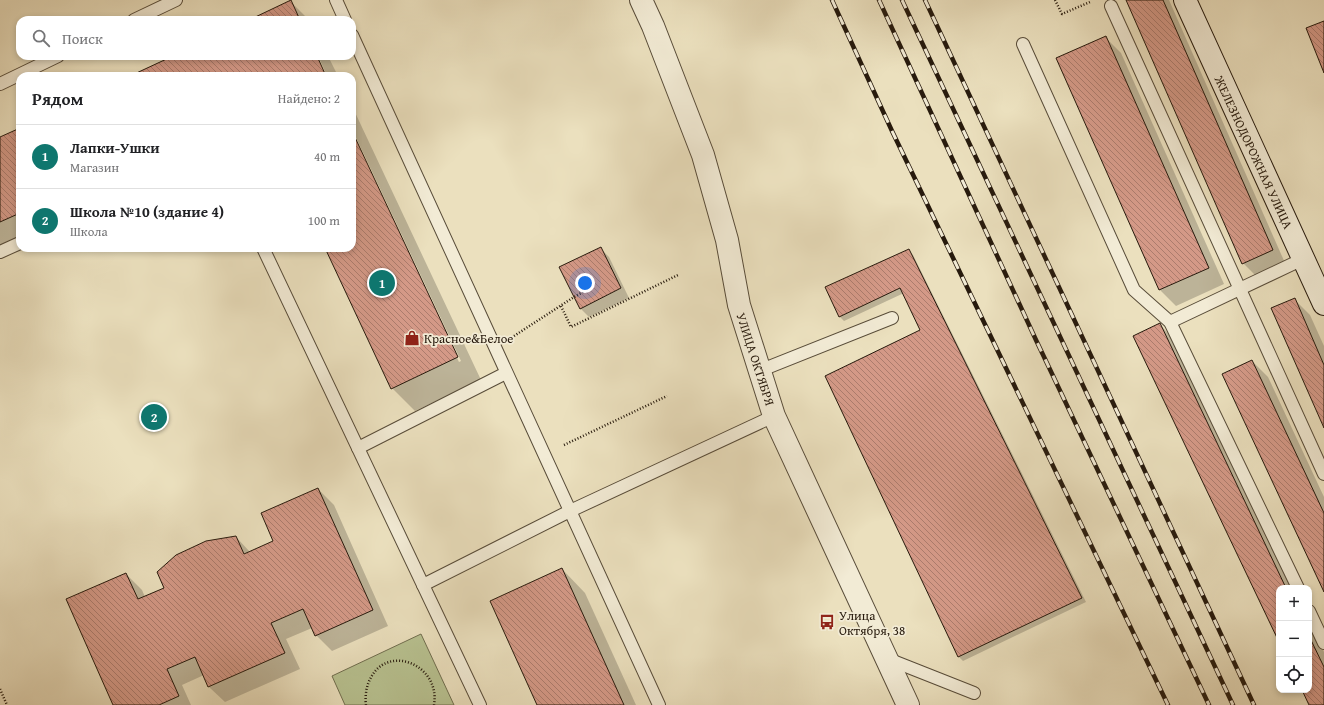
<!DOCTYPE html>
<html lang="ru">
<head>
<meta charset="utf-8">
<style>
	:root { --surface:#fff; --page:#f6f6f6; --text:#202124; --muted:#757577; --line:#e0e0e0; --accent:#0f766e }
	body { margin:0; font-family:"Gentium Book Plus",serif; background:var(--page); color:var(--text) }
	.controls { position:absolute; right:12px; bottom:12px; display:grid; overflow:hidden; border-radius:8px; box-shadow:0 2px 6px #0003 }
	.controls button { width:36px; height:36px; display:grid; place-items:center; padding:0; border:0; border-bottom:1px solid var(--line); background:var(--surface); color:var(--text); font:20px sans-serif }
	.you { position:absolute; left:585px; top:283px; width:14px; height:14px; margin:-10px; border:3px solid #fff; border-radius:50%; background:#1a73e8; box-shadow:0 0 0 6px #1a73e833 }
	.badge { display:grid; place-items:center; width:26px; height:26px; border-radius:50%; background:var(--accent); color:#fff; font-size:13px; font-weight:700 }
	.pin { position:absolute; translate:-50% -50%; border:2px solid #fff; box-shadow:0 1px 4px #0006 }
	.list { margin:0; padding:0; list-style:none }
	h2 { display:flex; justify-content:space-between; align-items:center; height:52px; margin:0; padding:0 16px; font-size:17px }
	h2 small { font-size:13px; font-weight:400; color:var(--muted) }
	.list li { display:grid; grid-template-columns:26px 1fr auto; gap:12px; align-items:center; box-sizing:border-box; height:64px; padding:0 16px; border-top:1px solid var(--line) }
	.list b { display:block; font-size:15px; white-space:nowrap }
	.list p { margin:0; font-size:13px; white-space:nowrap; color:var(--muted) }
	.list em { font-size:13px; font-style:normal; color:var(--muted) }
	.icon { flex:none; width:22px; height:22px; fill:none; stroke:currentColor; stroke-width:2; stroke-linecap:round; stroke-linejoin:round }
	.map { position:relative; flex:none; width:1324px; height:705px; overflow:hidden }
	.search { position:absolute; background:var(--surface); box-shadow:0 2px 6px #0003; left:16px; top:16px; width:340px; height:44px; display:flex; align-items:center; gap:10px; box-sizing:border-box; padding:0 14px; border-radius:12px; color:var(--muted); font-size:15px }
	.panel { position:absolute; background:var(--surface); box-shadow:0 2px 6px #0003; left:16px; top:72px; width:340px; height:180px; border-radius:12px }
	.map>svg:first-child { display:block }
	.grass { fill:#b8c291; stroke:#706e4f }
	.shadow { fill:#0003 }
	.building { fill:url(#building-back-hatch); stroke:#271a0d }
	.lines { fill:none; stroke-linecap:round; stroke-linejoin:round }
	.lane-casing { stroke:#584c39; stroke-width:14 }
	.street-casing { stroke:#584c39; stroke-width:24 }
	.secondary-casing { stroke:#271a0d; stroke-width:24 }
	.path { stroke:#271a0d; stroke-width:2.5; stroke-dasharray:1 2; stroke-linecap:butt }
	.lane { stroke:#f2ebd5; stroke-width:12 }
	.street { stroke:#f2ebd5; stroke-width:22 }
	.secondary { stroke:#f2ebd5; stroke-width:22 }
	.rail-casing { stroke:#271a0d; stroke-width:4.5 }
	.rail { stroke:#f2ebd5; stroke-width:3; stroke-dasharray:9; stroke-linecap:butt }
	.labels { text-anchor:middle; stroke-width:3.5; stroke-linejoin:round; paint-order:stroke }
	.street-label { font-size:13px; fill:#271a0d; stroke:#f2ebd5 }
	.poi-label { font-size:13px; fill:#271a0d; stroke:#f2ebd5; text-anchor:start }
</style>
</head>
<body>
<div class="map">
<svg width="1324" height="705" viewBox="0 0 1324 705">
	<defs>
		<pattern id="building-back-hatch" width="6" height="6" patternUnits="userSpaceOnUse"><rect width="6" height="6" fill="#d49987"/><path d="M-1 5l2 2M0 0l6 6M5-1l2 2" fill="none" stroke="#ac7c6d"/></pattern>
	</defs>
	<rect width="100%" height="100%" fill="#ebe0be"/>
	<filter id="stains"><feTurbulence type="fractalNoise" baseFrequency=".005" numOctaves="4"/><feColorMatrix values="0 0 0 0 .2 0 0 0 0 .09 0 0 0 0 .02 0 0 0 .5 -.17"/></filter>
	<radialGradient id="worn" r=".72"><stop offset=".6" stop-color="#630" stop-opacity="0"/><stop offset="1" stop-color="#630" stop-opacity=".3"/></radialGradient>
	<path class="grass" d="M421,634L454,705H345L332,676Z"/>
	<g class="shadow">
		<path d="M1127,0H1169L1285,263L1256,276L1243,263Z"/>
		<path d="M291,2L309,20H252Z"/>
		<path d="M1105,37L1121,53L1224,284L1176,306L1160,290L1057,58Z"/>
		<path d="M318,56H328L338,76H327Z"/>
		<path d="M352,106L481,380L415,411L392,388L326,248H352V133L459,362L461,361L352,129Z"/>
		<path d="M20,129V247L0,256V138Z"/>
		<path d="M600,248L609,257L629,298L589,317L580,308Z"/>
		<path d="M909,251L913,255L1086,602L963,661L959,657L922,331L904,293L844,321L840,317L826,288Z"/>
		<path d="M1294,299L1310,315L1324,346V426Z"/>
		<path d="M1159,324L1175,340L1294,588H1279V639Z"/>
		<path d="M1252,361L1268,377L1324,497V590Z"/>
		<path d="M318,489L334,505L388,626L332,651L316,635L312,628L286,639L300,669L225,702L209,687L204,675L182,685L191,705H114L126,574L142,590L145,597L165,588L236,537L250,552L274,541Z"/>
		<path d="M562,569L585,593L636,705H538Z"/>
		<path d="M1309,620L1324,652V705H1310L1303,690H1309Z"/>
	</g>
	<g class="building">
		<path d="M291,0L300,20H249Z"/>
		<path d="M1126,0H1163L1273,250L1242,264Z"/>
		<path d="M1324,21V73L1306,28Z"/>
		<path d="M1106,36L1209,268L1159,290L1056,58Z"/>
		<path d="M173,56H317L326,76H130Z"/>
		<path d="M20,128V213L0,222V137Z"/>
		<path d="M352,131L458,357L391,389L325,248H352Z"/>
		<path d="M601,247L621,288L580,309L559,267Z"/>
		<path d="M909,249L1082,598L958,657L825,376L920,330L900,288L839,317L825,287Z"/>
		<path d="M1295,298L1324,365V428L1271,308Z"/>
		<path d="M1160,323L1286,588H1279V642L1133,336Z"/>
		<path d="M1252,360L1324,513V592L1222,374Z"/>
		<path d="M318,488L373,610L315,636L303,609L271,623L285,653L208,687L195,657L167,669L179,696L159,705H113L66,599L126,573L138,599L164,588L157,572L176,555L206,541L236,536L244,554L273,541L261,513Z"/>
		<path d="M562,568L624,705H537L490,601Z"/>
		<path d="M1309,636L1324,667V705H1309L1302,690H1309Z"/>
	</g>
	<g class="lines">
		<defs>
			<g id="lane">
				<path d="M336,0L345,20"/>
				<path d="M1111,6L1324,474"/>
				<path d="M134,20L176,0"/>
				<path d="M352,35L659,705"/>
				<path d="M1023,44L1134,290L1170,322L1298,588"/>
				<path d="M0,84L58,56"/>
				<path d="M263,248L480,705"/>
				<path d="M0,252L20,243"/>
				<path d="M1170,322L1303,259"/>
				<path d="M759,371L892,318"/>
				<path d="M358,448L506,373"/>
				<path d="M423,585L570,511L774,416"/>
				<path d="M1309,611L1324,643"/>
				<path d="M888,659L974,693"/>
			</g>
			<path id="street" d="M641,0L653,26L703,155L727,240L739,305L774,416L908,705"/>
			<path id="secondary" d="M1185,0L1324,304"/>
		</defs>
		<use href="#lane" class="lane-casing"/>
		<use href="#street" class="street-casing"/>
		<use href="#secondary" class="secondary-casing"/>
		<g class="path">
			<path d="M1055,0L1062,14L1090,2"/>
			<path d="M561,306L571,327L678,275"/>
			<path d="M514,336L574,297L583,292"/>
			<path d="M564,445L667,396"/>
			<path d="M0,689L7,705"/>
			<path d="M366,705C365,698 366,690 368,684C383,641 441,663 434,705"/>
		</g>
		<use href="#lane" class="lane"/>
		<use href="#street" class="street"/>
		<use href="#secondary" class="secondary"/>
		<defs>
			<g id="rail">
				<path d="M832,0L892,131L1168,705"/>
				<path d="M879,0L1036,340L1209,705"/>
				<path d="M902,0L1233,705"/>
				<path d="M925,0L1254,705"/>
			</g>
		</defs>
		<use href="#rail" class="rail-casing"/>
		<use href="#rail" class="rail"/>
	</g>
	<defs>
		<symbol id="shop-bare" viewBox="-9 -9 18 18"><path d="M-5-2.5h2.3a2.7 3.5 0 0 1 5.4 0H5L5.5 6h-11ZM-1.5-2.5h3a1.5 2.3 0 0 0-3 0Z" fill="#8f2418" stroke="#f2ebd5" stroke-width="2.5" paint-order="stroke"/></symbol>
		<symbol id="bus-bare" viewBox="-9 -9 18 18"><path d="M-5-6H5V4H4V6H2V4H-2V6H-4V4H-5ZM-3.5-4V0h7V-4ZM-3.5 1.2v1.5H-2V1.2ZM2 1.2v1.5H3.5V1.2Z" fill="#8f2418" stroke="#f2ebd5" stroke-width="2.5" paint-order="stroke"/></symbol>
	</defs>
	<g fill-rule="evenodd">
		<use href="#shop-bare" x="401" y="327" width="22" height="22"/>
		<use href="#bus-bare" x="816" y="611" width="22" height="22"/>
	</g>
	<g class="labels">
		<g class="street-label">
			<text transform="translate(1254 152) rotate(65)" y="5">ЖЕЛЕЗНОДОРОЖНАЯ УЛИЦА</text>
			<text transform="translate(756 359) rotate(72)" y="5">УЛИЦА ОКТЯБРЯ</text>
		</g>
		<g class="poi-label">
			<text x="424" y="343">Красное&amp;Белое</text>
			<text x="839" y="620">Улица<tspan x="839" dy="15">Октября, 38</tspan></text>
		</g>
	</g>
	<rect width="100%" height="100%" filter="url(#stains)"/>
	<rect width="100%" height="100%" fill="url(#worn)"/>
</svg>
<div class="controls">
<button>+</button>
<button>−</button>
<button><svg class="icon" aria-label="locate" viewBox="0 0 24 24"><circle cx="12" cy="12" r="6"/><path d="M12 2v4M12 18v4M2 12h4M18 12h4"/></svg></button>
</div>
<div class="you"></div>
<div class="pin badge" style="left:382px;top:283px">1</div>
<div class="pin badge" style="left:154px;top:417px">2</div>
<div class="search"><svg class="icon" aria-label="search" viewBox="0 0 24 24"><circle cx="10" cy="10" r="6"/><path d="M15 15l6 6"/></svg>Поиск</div>
<section class="panel">
<h2>Рядом<small>Найдено: 2</small></h2>
<ul class="list">
<li><span class="badge">1</span><div><b>Лапки-Ушки</b><p>Магазин</p></div><em>40 m</em></li>
<li><span class="badge">2</span><div><b>Школа №10 (здание 4)</b><p>Школа</p></div><em>100 m</em></li>
</ul>
</section>
</div>
</body>
</html>
